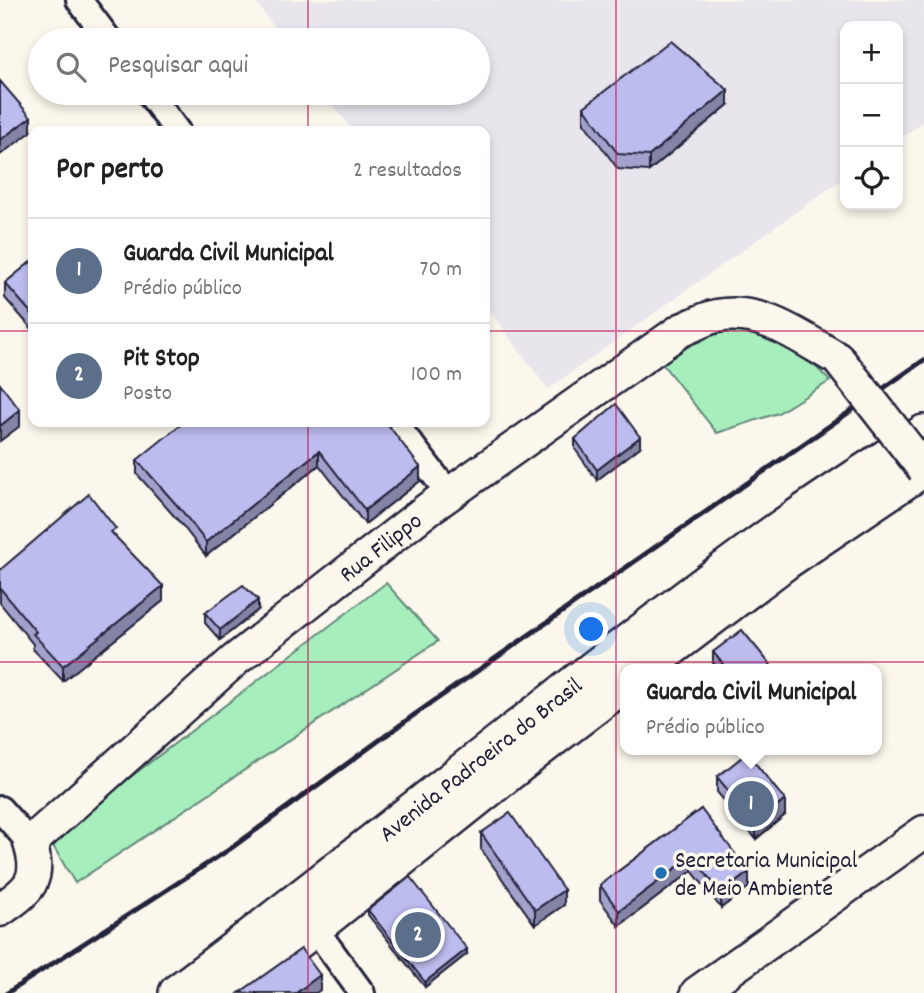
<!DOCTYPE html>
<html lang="pt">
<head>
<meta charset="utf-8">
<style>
	:root { --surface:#fff; --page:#f6f6f6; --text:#222; --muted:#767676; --line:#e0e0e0; --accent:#1f6fb2 }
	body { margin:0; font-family:Dekko,sans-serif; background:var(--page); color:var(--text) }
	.controls { position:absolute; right:21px; top:21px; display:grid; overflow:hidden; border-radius:14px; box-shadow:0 4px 10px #0003 }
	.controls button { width:63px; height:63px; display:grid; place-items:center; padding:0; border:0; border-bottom:2px solid var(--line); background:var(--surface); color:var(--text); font:35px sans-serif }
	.you { position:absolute; left:592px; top:630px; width:24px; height:24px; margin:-18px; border:5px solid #fff; border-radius:50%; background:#1a73e8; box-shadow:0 0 0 10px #1a73e833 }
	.badge { display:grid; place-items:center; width:46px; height:46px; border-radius:50%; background:var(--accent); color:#fff; font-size:23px; font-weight:700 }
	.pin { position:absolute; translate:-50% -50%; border:4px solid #fff; box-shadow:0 2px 7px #0006 }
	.popup { position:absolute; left:620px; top:664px; width:262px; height:91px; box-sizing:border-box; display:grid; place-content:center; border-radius:14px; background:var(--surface); filter:drop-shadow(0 2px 5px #0005); font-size:23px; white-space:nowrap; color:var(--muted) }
	.popup b { font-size:26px; color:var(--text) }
	.popup::after { content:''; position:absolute; left:50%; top:100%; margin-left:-14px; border:14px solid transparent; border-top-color:var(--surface) }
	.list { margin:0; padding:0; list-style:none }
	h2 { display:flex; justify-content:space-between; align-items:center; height:91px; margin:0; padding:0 28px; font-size:30px }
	h2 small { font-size:23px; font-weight:400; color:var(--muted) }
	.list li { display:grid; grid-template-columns:46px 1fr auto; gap:21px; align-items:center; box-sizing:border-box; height:105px; padding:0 28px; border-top:2px solid var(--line) }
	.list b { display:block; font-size:26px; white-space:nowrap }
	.list p { margin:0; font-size:23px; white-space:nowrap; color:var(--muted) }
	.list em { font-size:23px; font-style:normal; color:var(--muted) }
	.icon { flex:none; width:38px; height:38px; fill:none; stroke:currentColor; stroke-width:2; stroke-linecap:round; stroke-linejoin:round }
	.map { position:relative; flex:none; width:924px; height:993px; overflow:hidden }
	.search { position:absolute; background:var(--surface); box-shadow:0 4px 10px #0003; left:28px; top:28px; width:462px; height:77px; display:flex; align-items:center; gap:18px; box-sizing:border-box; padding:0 24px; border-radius:38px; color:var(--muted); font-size:26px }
	.panel { position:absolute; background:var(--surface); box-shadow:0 4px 10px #0003; left:28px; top:126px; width:462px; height:301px; border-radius:14px }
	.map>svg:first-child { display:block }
	.built { fill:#e8e5ed }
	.green { fill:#a6efbd; stroke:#64887c; stroke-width:2 }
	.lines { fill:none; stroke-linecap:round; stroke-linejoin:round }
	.minor-casing { stroke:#22223b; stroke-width:30 }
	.tertiary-casing { stroke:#22223b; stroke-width:37 }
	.secondary-casing { stroke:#22223b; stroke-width:42 }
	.minor { stroke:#fbf7ec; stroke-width:24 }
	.tertiary { stroke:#fbf7ec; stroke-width:32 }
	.secondary { stroke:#fbf7ec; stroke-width:37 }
	.rail { stroke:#22223b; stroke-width:5 }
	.tertiary-bridge-casing { stroke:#22223b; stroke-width:37; stroke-linecap:butt }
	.tertiary-bridge { stroke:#fbf7ec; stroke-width:32 }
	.wall { fill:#a3a2cd; stroke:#22223b; stroke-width:2 }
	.shaded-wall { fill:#8484a7; stroke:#22223b; stroke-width:2 }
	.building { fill:#bdbcee; stroke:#22223b; stroke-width:2 }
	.grid { fill:none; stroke:#c2185b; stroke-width:2; stroke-opacity:0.55 }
	.poi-dot { fill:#1f6fb2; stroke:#fbf7ec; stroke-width:2.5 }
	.labels { text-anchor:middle; stroke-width:7; stroke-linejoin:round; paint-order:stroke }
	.street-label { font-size:24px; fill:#22223b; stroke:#fbf7ec }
	.poi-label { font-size:24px; fill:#22223b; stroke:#fbf7ec; text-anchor:start }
</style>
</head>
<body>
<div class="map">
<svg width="924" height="993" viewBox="0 0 924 993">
	<rect width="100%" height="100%" fill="#fbf7ec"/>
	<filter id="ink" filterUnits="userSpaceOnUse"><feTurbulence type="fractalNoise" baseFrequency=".0143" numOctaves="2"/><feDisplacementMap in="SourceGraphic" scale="14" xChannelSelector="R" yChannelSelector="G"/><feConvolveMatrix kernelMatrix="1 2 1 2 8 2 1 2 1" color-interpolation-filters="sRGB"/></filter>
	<g filter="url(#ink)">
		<path class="built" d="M254,0H924V121L898,140V26H845V177L548,389L485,305V131H353L324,93H478V40H284Z"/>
		<g class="green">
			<path d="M721,322L779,330L830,381L778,413L717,433L657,357Z"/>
			<path d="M386,583L438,641L75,883L49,839Z"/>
		</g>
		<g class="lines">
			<defs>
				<g id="minor">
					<path d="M79,0L109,40"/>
					<path d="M149,93L177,131"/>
					<path d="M394,422L449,494"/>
					<path d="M0,809L30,843"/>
					<path d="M313,926L362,993"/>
				</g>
				<g id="tertiary">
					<path id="s1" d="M0,910C29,890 42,880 30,843L235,660L428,509L681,330C692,326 705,318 717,316C762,307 801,338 838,359"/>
					<path d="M697,993L924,832"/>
				</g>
				<g id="secondary">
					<path d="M642,669L786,560L924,467"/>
					<path id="s2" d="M178,993C377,844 568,684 770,537C820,501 872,468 924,434"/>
					<path d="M225,993L290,946L536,750L625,682"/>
				</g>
			</defs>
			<use href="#minor" class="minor-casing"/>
			<use href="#tertiary" class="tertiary-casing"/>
			<use href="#secondary" class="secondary-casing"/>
			<use href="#minor" class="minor"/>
			<use href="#tertiary" class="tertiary"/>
			<use href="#secondary" class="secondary"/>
			<path class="rail" d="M7,993L230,849L414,715L924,360"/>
			<defs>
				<path id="tertiary-bridge" d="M838,359L924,469"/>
			</defs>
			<use href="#tertiary-bridge" class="tertiary-bridge-casing"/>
			<use href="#tertiary-bridge" class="tertiary-bridge"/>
		</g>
		<g class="wall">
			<path d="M728,105L649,171L618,169L584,123V107Z"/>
			<path d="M33,260V330L5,298V283Z"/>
			<path d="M386,422L420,481L365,524L319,465L206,556L182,525L137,474V460Z"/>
			<path d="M575,439L640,447L597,480L575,449Z"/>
			<path d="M116,537L163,601L63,681L33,649V644L0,603V570Z"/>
			<path d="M258,610L220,640L205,623V613Z"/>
			<path d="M713,652L774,669H719L713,663Z"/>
			<path d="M717,777L785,815L756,839L717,792Z"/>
			<path d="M701,809L749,887L721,908L692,871L619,926L600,900V885Z"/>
			<path d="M481,833L564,905L535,925L481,849Z"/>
			<path d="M368,910L467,954L425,987L368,915Z"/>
		</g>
		<g class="shaded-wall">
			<path d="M728,90V105L649,171V156Z"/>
			<path d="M31,117V132L0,155V140Z"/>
			<path d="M20,410V426L0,441V426Z"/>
			<path d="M640,437V447L597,480V470Z"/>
			<path d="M319,451V465L206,556V542Z"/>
			<path d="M420,467V481L365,524V510Z"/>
			<path d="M163,586V601L63,681V666Z"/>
			<path d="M258,600V610L220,640V630Z"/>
			<path d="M785,800V815L756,839V824Z"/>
			<path d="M692,856V871L619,926V911Z"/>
			<path d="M749,872V887L721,908V893Z"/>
			<path d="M564,890V905L535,925V910Z"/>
			<path d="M467,949V954L425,987V982Z"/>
			<path d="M320,975V990L316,993H296Z"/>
		</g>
		<g class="building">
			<path d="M670,41L728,90L649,156L618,154L584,107Z"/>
			<path d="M0,81L31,117L0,140Z"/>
			<path d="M33,260V315L5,283Z"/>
			<path d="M0,384L20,410L0,426Z"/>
			<path d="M616,404L640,437L597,470L575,439Z"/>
			<path d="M184,422H386L420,467L365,510L319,451L206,542L182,511L137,460Z"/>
			<path d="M89,494L116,529L111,532L163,586L63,666L33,634L36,632L0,588V570Z"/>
			<path d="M243,585L258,600L220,630L205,613Z"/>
			<path d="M742,630L774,669H727L713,652Z"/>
			<path d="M747,753L785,800L756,824L717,777Z"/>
			<path d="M701,809L749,872L721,893L692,856L619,911L600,885Z"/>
			<path d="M510,813L564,890L535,910L481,833Z"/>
			<path d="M410,877L467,949L425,982L368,910Z"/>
			<path d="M301,949L320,975L296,993H239Z"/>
		</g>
	</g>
	<path class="grid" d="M308,0V40M616,0V993M308,93V131M0,331H33M485,331H924M308,422V993M0,662H924"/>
	<circle class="poi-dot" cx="661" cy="873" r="7"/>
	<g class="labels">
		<g class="street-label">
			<text dy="8" stroke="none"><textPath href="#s1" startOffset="541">Rua Filippo</textPath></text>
			<text dy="8" stroke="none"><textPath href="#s2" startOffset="382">Avenida Padroeira do Brasil</textPath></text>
		</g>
		<g class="poi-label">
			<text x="675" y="867">Secretaria Municipal<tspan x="675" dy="28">de Meio Ambiente</tspan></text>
		</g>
	</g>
</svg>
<div class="controls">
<button>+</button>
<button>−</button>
<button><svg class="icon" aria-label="locate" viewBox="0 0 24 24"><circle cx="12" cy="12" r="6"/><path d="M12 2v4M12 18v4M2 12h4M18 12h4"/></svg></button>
</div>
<div class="you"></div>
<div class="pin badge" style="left:751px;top:804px;background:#5c6f8a">1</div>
<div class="popup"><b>Guarda Civil Municipal</b>Prédio público</div>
<div class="pin badge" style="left:418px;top:935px;background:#5c6f8a">2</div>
<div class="search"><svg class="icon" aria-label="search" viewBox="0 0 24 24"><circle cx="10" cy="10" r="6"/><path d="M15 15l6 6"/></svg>Pesquisar aqui</div>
<section class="panel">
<h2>Por perto<small>2 resultados</small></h2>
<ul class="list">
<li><span class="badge" style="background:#5c6f8a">1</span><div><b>Guarda Civil Municipal</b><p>Prédio público</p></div><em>70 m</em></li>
<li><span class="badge" style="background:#5c6f8a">2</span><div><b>Pit Stop</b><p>Posto</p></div><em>100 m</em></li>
</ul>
</section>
</div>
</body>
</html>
